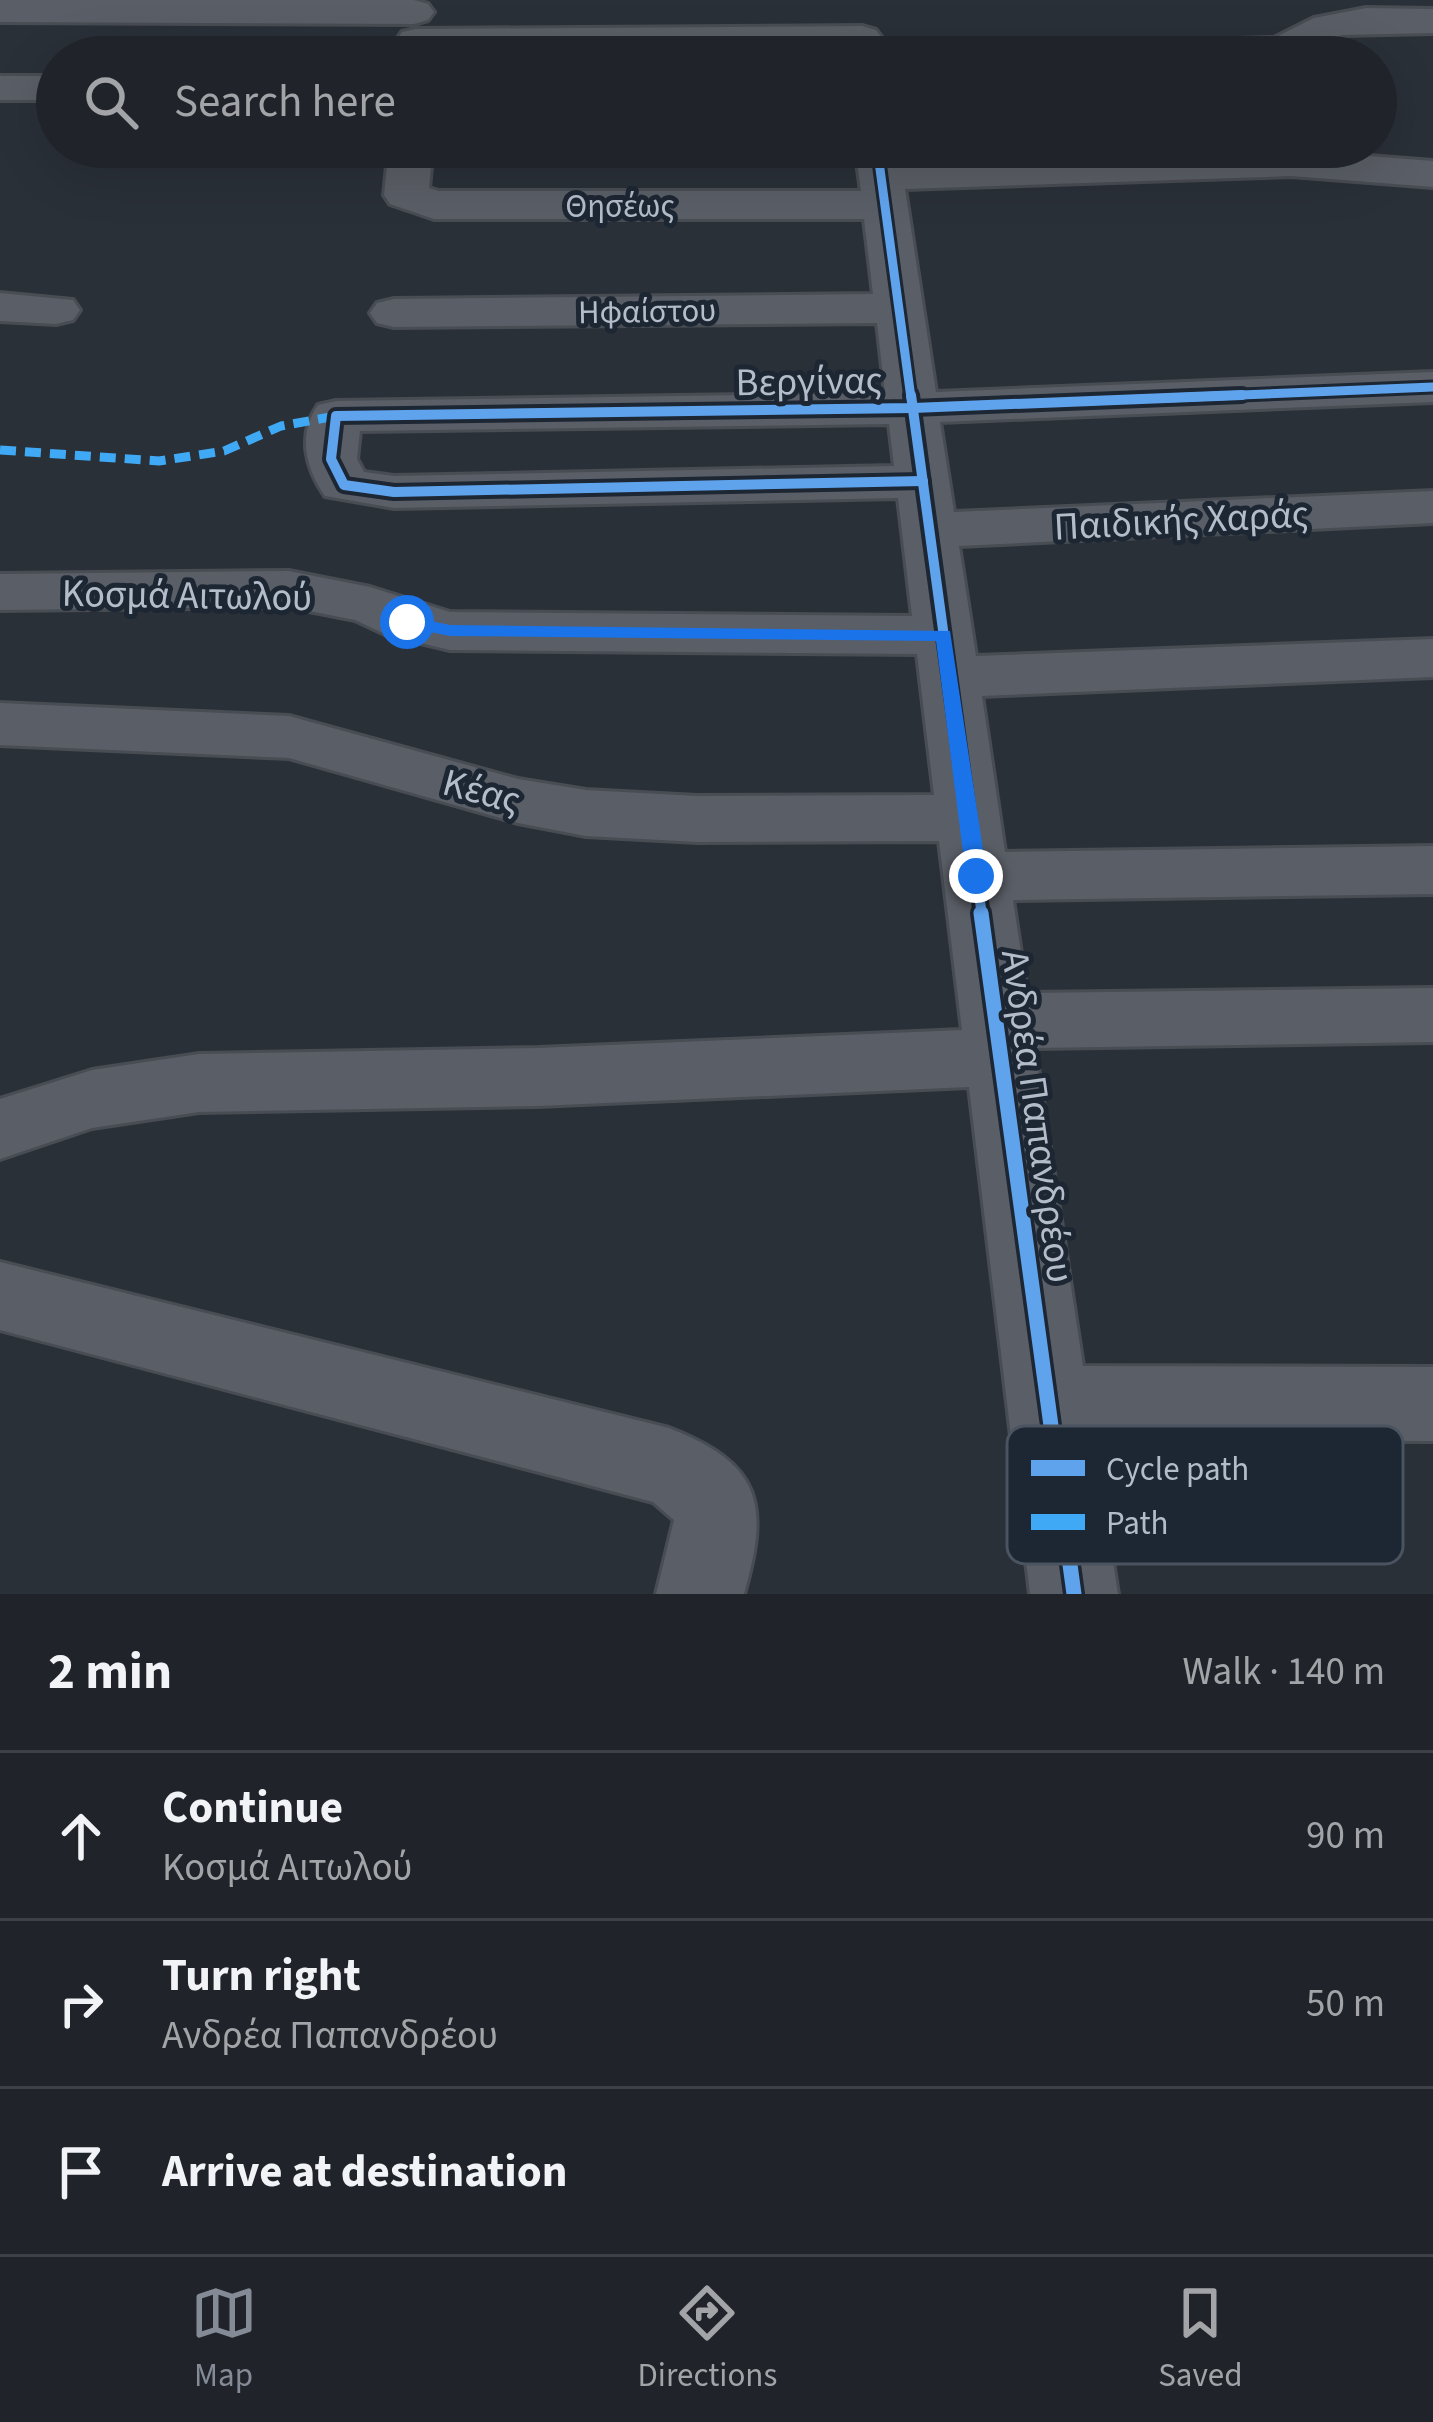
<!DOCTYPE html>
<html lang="en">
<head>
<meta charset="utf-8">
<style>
	:root { --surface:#20242a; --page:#282c32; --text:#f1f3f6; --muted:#a2a4a8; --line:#3d4147; --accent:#848b96 }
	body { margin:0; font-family:"Source Sans 3",sans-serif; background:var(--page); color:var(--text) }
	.stop { position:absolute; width:36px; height:36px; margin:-27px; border:9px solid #1a73e8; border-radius:50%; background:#fff }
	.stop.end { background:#1a73e8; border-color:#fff; box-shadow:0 3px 12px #0008 }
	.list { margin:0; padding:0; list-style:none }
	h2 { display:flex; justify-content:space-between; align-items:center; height:156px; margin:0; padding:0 48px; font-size:51px }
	h2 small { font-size:39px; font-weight:400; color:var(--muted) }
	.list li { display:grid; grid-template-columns:78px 1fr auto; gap:36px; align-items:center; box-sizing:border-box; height:168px; padding:0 48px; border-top:3px solid var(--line) }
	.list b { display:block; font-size:45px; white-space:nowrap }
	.list p { margin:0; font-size:39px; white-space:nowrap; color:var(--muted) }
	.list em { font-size:39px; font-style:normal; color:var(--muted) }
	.icon { flex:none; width:66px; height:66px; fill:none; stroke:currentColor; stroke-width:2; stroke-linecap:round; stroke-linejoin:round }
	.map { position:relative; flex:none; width:1433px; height:1594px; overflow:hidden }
	.search { position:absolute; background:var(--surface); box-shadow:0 12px 48px #0002; left:36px; right:36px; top:36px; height:132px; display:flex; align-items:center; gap:30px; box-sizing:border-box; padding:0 42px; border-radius:66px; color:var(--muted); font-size:45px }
	.sheet { height:660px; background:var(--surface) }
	nav { display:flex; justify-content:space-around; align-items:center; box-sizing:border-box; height:168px; border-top:3px solid var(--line); background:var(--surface); font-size:33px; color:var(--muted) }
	nav a { display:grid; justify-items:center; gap:6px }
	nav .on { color:var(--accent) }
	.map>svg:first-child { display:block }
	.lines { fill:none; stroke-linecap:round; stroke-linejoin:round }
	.minor-casing { stroke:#484c53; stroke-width:6 }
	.minor { fill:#5a5e66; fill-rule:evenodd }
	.quiet { stroke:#3fa9f5; stroke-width:9; stroke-dasharray:16 9; stroke-linecap:butt }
	.cycleway-far2-casing { stroke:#1d2633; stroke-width:15 }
	.cycleway-far1-casing { stroke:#1d2633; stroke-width:18 }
	.cycleway-casing { stroke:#1d2633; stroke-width:22 }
	.cycleway-far2 { stroke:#60a3ed; stroke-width:9 }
	.cycleway-far1 { stroke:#60a3ed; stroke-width:10 }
	.cycleway { stroke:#60a3ed; stroke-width:15 }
	.route { fill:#1a73e8 }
	.labels { text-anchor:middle; stroke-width:10; stroke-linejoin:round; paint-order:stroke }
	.far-street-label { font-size:33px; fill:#b4bcc9; stroke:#1d2633 }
	.street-label { font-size:39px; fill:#b4bcc9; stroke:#1d2633 }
	.key { fill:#1d2633; stroke:#4a5360; stroke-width:3 }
	.key-label { font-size:33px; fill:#b4bcc9 }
</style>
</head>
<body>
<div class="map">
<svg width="1433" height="1594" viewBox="0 0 1433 1594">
	<rect width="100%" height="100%" fill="#2a3038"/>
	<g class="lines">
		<defs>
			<g id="minor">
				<path d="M0,0H414L428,4L434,12L428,20L414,24L0,22Z"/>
				<path d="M1366,8L1433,9V33L1342,35L1297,57H998L1004,48L1018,45L1274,38L1314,18Z"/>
				<path d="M862,26L876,30L882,38L876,46L416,53L402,50L396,41L402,32L416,29Z"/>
				<rect x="0" y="76" width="57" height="24"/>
				<path d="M389,147H433L429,188L439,191H861L855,147H899L901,163L1291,150L1433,161V187L1291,176L905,189L936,392L1433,372V402L940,422L954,512L1433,491V523L959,546L976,656L1433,639V677L982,696L1005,852L1433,846V894L1013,900L1027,993L1433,988V1042L1035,1048L1083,1366L1433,1367V1441L1094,1440L1118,1594H1030L969,1087L538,1106L199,1112L92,1128L0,1159V1099L92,1070L199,1054L538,1048L962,1030L939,841L697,842L586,836L518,823L289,758L0,745V703L289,716L518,779L586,790L697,796L934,795L917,654L450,650L387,635L355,620L289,607L0,610V574L289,571L370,587L450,612L912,616L898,498L394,508L325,496C306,469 297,435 318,405L336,401L885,393L877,323L394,327L377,323L370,313L377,303L394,299L873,294L864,219H434L390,204L384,195ZM889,424L894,466L394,476L364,472L357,459L360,431Z"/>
				<path d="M0,293L73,300L80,310L73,320L56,324L0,321Z"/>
				<path d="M0,1262L669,1428C761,1464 770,1503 744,1594H656L674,1520L653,1502L0,1330Z"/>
			</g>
		</defs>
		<use href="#minor" class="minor-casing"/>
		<use href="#minor" class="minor"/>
		<path class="quiet" d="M0,450L159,461L224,451L281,426L336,416"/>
		<defs>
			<g id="cycleway-far2">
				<path d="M877,147L911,398"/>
				<path d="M1168,398L1433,387"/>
			</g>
			<g id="cycleway-far1">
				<path d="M911,395L982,916"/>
				<path d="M923,481L394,492L344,485L331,459L336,416L913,408L1242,395"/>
			</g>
			<path id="cycleway" d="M981,913L1074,1594"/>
		</defs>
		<use href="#cycleway-far2" class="cycleway-far2-casing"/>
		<use href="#cycleway-far1" class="cycleway-far1-casing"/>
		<use href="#cycleway" class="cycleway-casing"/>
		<use href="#cycleway-far2" class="cycleway-far2"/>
		<use href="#cycleway-far1" class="cycleway-far1"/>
		<use href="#cycleway" class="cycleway"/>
	</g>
	<path class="route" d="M407,616L450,625L950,631L987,876L976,883L966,876L936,641L450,636L400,626L398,622Z"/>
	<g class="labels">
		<g class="far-street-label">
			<text x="620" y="217">Θησέως</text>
			<text transform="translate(647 310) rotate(-1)" y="12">Ηφαίστου</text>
		</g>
		<g class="street-label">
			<text transform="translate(809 380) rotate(-1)" y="14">Βεργίνας</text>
			<text transform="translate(1181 519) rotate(-3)" y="14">Παιδικής Χαράς</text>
			<text transform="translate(187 594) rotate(1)" y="14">Κοσμά Αιτωλού</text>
			<text transform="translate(482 790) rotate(15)" y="14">Κέας</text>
			<text transform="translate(1039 1116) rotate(82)" y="14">Ανδρέα Παπανδρέου</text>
		</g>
	</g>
	<rect x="1007" y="1426" width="396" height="138" rx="18" class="key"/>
	<rect x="1031" y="1460" width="54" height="16" fill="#60a3ed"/>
	<rect x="1031" y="1514" width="54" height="16" fill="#3fa9f5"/>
	<g class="key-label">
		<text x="1106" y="1480">Cycle path</text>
		<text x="1106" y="1534">Path</text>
	</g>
</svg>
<div class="stop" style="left:407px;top:622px"></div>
<div class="stop end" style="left:976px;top:876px"></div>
<div class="search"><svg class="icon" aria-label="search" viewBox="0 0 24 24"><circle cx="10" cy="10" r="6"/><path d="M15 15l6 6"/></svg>Search here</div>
</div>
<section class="sheet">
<h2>2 min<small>Walk · 140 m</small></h2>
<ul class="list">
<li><svg class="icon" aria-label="ahead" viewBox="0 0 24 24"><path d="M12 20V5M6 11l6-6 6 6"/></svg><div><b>Continue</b><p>Κοσμά Αιτωλού</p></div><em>90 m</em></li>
<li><svg class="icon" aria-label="right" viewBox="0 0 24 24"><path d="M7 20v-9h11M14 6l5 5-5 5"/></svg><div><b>Turn right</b><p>Ανδρέα Παπανδρέου</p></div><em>50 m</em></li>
<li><svg class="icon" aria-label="arrive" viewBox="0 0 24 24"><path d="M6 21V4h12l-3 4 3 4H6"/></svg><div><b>Arrive at destination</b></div></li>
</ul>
</section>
<nav>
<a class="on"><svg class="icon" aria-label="map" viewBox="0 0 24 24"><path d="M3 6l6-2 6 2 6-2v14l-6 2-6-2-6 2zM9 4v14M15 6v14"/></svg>Map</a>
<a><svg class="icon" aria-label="directions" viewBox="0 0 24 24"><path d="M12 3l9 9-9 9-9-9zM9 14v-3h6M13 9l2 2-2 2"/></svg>Directions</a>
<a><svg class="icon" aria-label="saved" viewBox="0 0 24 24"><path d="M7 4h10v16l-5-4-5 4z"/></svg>Saved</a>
</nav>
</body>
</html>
